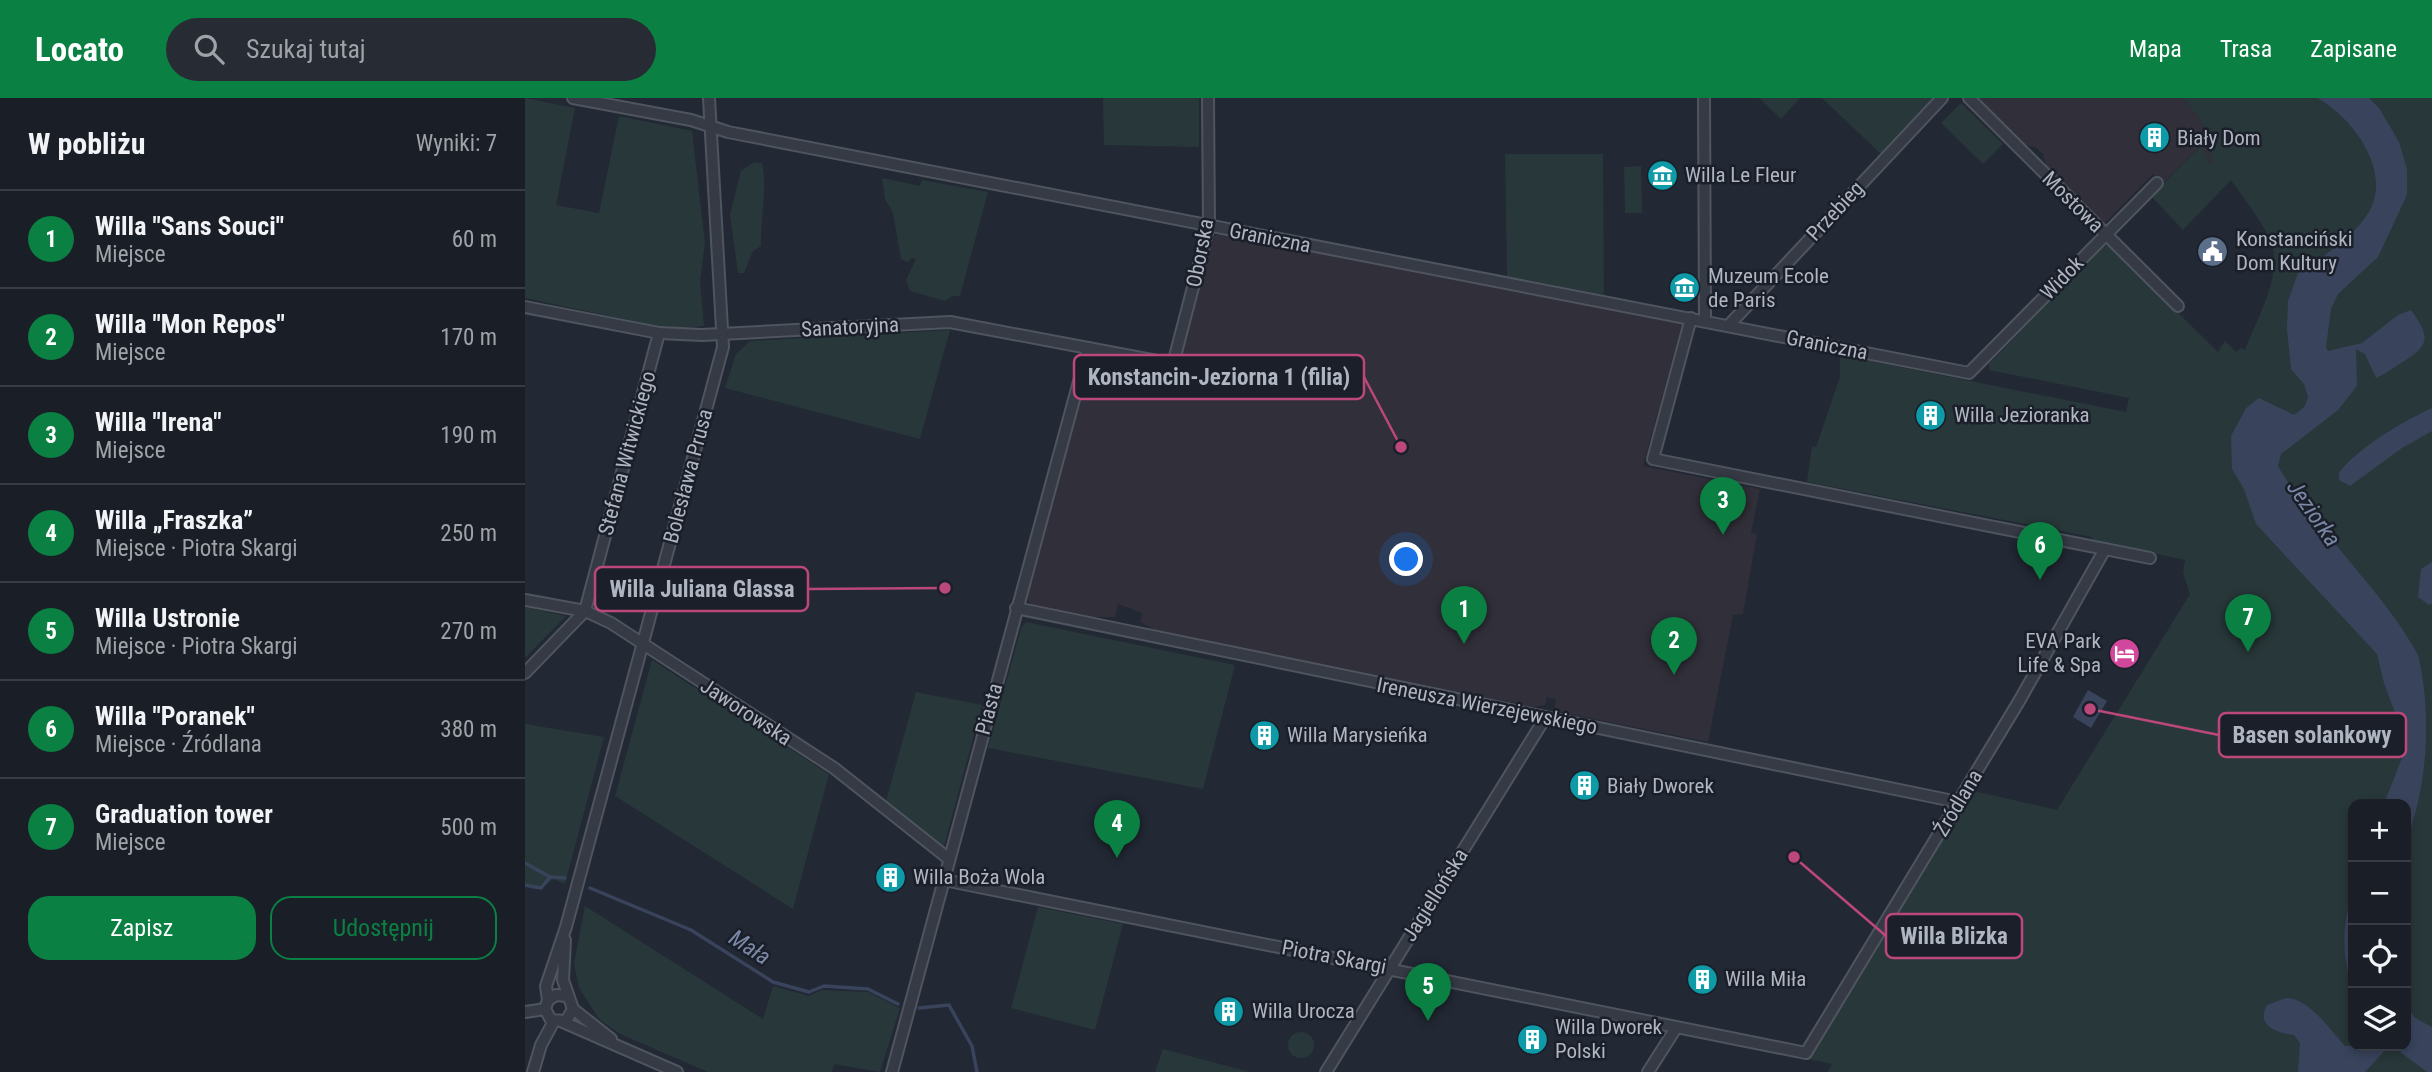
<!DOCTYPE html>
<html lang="pl">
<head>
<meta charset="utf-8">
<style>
	:root { --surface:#1a1e27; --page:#272b33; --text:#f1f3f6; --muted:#9fa2a7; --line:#383c44; --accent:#0b8043 }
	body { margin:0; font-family:"Roboto Condensed",sans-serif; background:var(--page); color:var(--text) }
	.controls { position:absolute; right:21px; bottom:21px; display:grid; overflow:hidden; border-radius:14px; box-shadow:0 4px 10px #0003 }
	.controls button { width:63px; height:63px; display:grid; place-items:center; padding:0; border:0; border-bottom:2px solid var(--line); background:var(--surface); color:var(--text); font:35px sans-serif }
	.you { position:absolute; left:882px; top:462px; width:24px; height:24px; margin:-18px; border:5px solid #fff; border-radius:50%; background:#1a73e8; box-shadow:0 0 0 10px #1a73e833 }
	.badge { display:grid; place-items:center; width:46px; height:46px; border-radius:50%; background:var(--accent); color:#fff; font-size:23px; font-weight:700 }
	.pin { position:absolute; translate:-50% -58px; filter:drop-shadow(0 2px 4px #0008) }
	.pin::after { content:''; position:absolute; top:37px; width:24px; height:21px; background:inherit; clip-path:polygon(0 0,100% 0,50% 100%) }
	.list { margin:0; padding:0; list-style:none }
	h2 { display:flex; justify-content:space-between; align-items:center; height:91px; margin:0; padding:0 28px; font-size:30px }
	h2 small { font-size:23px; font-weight:400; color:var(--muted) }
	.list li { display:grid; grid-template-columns:46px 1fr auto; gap:21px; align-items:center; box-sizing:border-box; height:98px; padding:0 28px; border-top:2px solid var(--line) }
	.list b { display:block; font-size:26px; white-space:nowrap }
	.list p { margin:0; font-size:23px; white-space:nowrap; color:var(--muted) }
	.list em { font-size:23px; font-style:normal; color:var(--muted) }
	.actions { display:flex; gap:14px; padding:21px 28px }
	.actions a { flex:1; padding:16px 0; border:2px solid var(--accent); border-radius:21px; text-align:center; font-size:24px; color:var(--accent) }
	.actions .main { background:var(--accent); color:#fff }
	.icon { flex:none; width:38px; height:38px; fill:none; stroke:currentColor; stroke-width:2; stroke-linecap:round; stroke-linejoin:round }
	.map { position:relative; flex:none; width:1907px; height:974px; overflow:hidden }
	header { display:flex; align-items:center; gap:42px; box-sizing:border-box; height:98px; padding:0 35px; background:var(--accent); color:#fff }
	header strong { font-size:33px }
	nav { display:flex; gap:38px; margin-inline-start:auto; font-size:24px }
	.search { width:490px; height:63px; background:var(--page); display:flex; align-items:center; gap:18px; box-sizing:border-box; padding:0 24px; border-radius:38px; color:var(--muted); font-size:26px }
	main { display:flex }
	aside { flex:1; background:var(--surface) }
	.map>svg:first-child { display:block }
	.medical { fill:#312f39 }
	.green { fill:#283739; fill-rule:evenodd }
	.water { fill:#39445c }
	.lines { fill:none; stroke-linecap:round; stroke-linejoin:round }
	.stream { stroke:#39445c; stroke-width:3.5 }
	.minor-casing { stroke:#4f555f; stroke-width:14 }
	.minor { stroke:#353a45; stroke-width:10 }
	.labels { text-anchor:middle; stroke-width:5; stroke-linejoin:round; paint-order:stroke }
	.poi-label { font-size:21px; fill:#afb5c1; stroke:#1a1f29; text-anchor:start }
	.street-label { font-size:21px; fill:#afb5c1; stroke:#1a1f29 }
	.water-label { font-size:23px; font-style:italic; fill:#7b89a7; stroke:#1a1f29 }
	.leader { fill:none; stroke:#bc477a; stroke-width:2.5 }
	.callout-dot { fill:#bc477a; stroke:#1a1f29; stroke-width:2.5 }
	.callout { fill:#1a1f29; stroke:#bc477a; stroke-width:2.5 }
	.callout-label { font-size:23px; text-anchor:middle; font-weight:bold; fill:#afb5c1 }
</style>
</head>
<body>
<header>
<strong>Locato</strong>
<div class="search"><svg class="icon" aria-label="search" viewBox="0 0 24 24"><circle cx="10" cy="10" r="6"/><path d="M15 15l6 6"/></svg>Szukaj tutaj</div>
<nav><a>Mapa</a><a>Trasa</a><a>Zapisane</a></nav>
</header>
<main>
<aside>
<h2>W pobliżu<small>Wyniki: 7</small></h2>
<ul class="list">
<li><span class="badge">1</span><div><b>Willa &quot;Sans Souci&quot;</b><p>Miejsce</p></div><em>60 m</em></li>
<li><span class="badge">2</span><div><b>Willa &quot;Mon Repos&quot;</b><p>Miejsce</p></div><em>170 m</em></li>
<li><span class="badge">3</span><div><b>Willa &quot;Irena&quot;</b><p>Miejsce</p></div><em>190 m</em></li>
<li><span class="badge">4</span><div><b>Willa „Fraszka”</b><p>Miejsce · Piotra Skargi</p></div><em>250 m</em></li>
<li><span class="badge">5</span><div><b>Willa Ustronie</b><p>Miejsce · Piotra Skargi</p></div><em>270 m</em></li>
<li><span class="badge">6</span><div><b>Willa &quot;Poranek&quot;</b><p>Miejsce · Źródlana</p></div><em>380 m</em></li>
<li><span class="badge">7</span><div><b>Graduation tower</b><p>Miejsce</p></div><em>500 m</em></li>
</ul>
<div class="actions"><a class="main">Zapisz</a><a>Udostępnij</a></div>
</aside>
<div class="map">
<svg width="1907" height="974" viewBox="0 0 1907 974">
	<rect width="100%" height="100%" fill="#222834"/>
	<g class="medical">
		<path d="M1453,0H1657L1676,20L1685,39L1686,67L1682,66L1677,47L1638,85L1628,76L1579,126L1521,69L1518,56L1510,49L1499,47Z"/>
		<path d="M694,136L1157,226L1118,368L1235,391L1226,435L1232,436L1218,516L1208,517L1183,644L1034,614L1029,612L1031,602L1022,599L1020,607L1008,609L635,534L615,524L617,515L593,506L590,519H565L505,507L502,499L566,262L570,260L652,275L689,138Z"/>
	</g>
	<g class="green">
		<path d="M0,0L50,10L31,107L74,115L94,18L167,33L180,145L175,183L179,228L145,231L0,200Z"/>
		<path d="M578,0H674V49L579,47Z"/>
		<path d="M1234,0H1275L1256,21Z"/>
		<path d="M1297,0H1409L1356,56Z"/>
		<path d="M1657,0H1907V974H1303L1307,966L1283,961L1444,692L1532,712L1665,496L1658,475L1660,462L1568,442L1567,439L1282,384L1287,348L1291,349L1315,279V257L1601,314L1604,300L1464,272V266L1577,149L1585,147L1693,254L1700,243L1711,254L1716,250L1720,252C1731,221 1760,175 1745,142C1736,121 1719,101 1706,82L1658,132L1626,98L1678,46L1682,65L1686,66C1685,33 1680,24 1657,0ZM1828,706H1881V948H1828Z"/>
		<path d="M1436,5L1478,46L1458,66L1416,25Z"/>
		<path d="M980,56H1078L1079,197L982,178Z"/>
		<path d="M229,64L237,65C243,94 235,118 236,148L228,153L219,175H213L205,117L216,73Z"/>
		<path d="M1116,68L1117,115H1100L1099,69Z"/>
		<path d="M357,80L395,88L397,82L463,94L435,198H427L420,203L385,193L381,182L391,161L386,160L383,164L376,161L368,115L360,101Z"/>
		<path d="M425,232L395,341L200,290L211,256L225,243Z"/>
		<path d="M0,509L41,518L0,560Z"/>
		<path d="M501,524L710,567L678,691L463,650L496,530Z"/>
		<path d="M127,562L304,676L268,811L90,698Z"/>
		<path d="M391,594L457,607L419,748L361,703Z"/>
		<path d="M0,626L79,639L40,786L29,781C15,788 21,794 0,789Z"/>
		<path d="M60,808L238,921L248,888L284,898L297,892L343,894L375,910L355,974L309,966L307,974H183L95,936L74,921L54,890L49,865Z"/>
		<path d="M513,809L598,826L570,932L486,910Z"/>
		<circle cx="776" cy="947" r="13"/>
		<path d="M638,951L725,974H630Z"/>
	</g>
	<g class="water">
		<path d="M1792,0H1844L1854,10L1874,44L1882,71V97L1853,159L1813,196L1806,211L1801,249L1803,253L1837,245L1873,217L1886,212C1906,240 1905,247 1876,265C1868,270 1860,276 1851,280L1840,256L1831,251L1832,288L1813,312L1756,356L1753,368C1763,387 1778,403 1790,420C1824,466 1866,507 1893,557C1907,614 1903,688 1881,743V706H1859L1878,657L1877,634L1859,585L1852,556L1731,426L1719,391L1707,371L1706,338L1721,310L1734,300L1769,317L1780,308L1783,299L1779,286L1766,271L1762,231L1763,203L1777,164L1791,165C1810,148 1842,128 1849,102C1860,63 1824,17 1792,0Z"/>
		<path d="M1907,310V333L1877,350L1825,388L1814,382V375C1831,351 1880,322 1907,310Z"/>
		<path d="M1907,464V506L1904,507L1893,499L1896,471Z"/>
		<path d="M1563,592L1582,603L1566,630L1548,619Z"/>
		<path d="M1828,793V890C1816,859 1817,825 1828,793Z"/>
		<path d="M1761,900C1784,900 1805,932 1820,948H1864L1840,974H1773L1775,945L1769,937C1753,935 1730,928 1742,907Z"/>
		<path d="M1881,908L1890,920L1907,929V974H1902L1867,948H1881Z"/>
	</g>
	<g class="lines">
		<g class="stream">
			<path d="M0,765L25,779L40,780"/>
			<path d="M0,787L16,790L25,779"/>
			<path d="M65,790L166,832L248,884L284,894L299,888L343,891L373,906"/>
			<path d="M394,910L424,907L447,948L452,974"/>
		</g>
		<defs>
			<g id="minor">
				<path d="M48,0L166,22L203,34L1444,275L1632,85"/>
				<path d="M1179,0L1180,222"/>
				<path d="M1444,0L1653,208"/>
				<path d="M0,209L134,235L177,237L425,224L648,266L684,128L683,0"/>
				<path d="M1166,220L1128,361L1625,460"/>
				<path d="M1204,227L1417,0"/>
				<path d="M0,502L60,513L86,525L309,670L424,761"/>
				<path d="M491,510L1433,704"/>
				<path d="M0,575L60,513L134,235"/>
				<path d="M419,782L1281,955L1493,605L1580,451"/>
				<path d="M40,842L38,882L48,911L41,923L26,922L20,911L23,902L31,897L42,898"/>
				<path d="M23,902L21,888L41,829L198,249L184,0"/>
				<path d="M48,911L86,941"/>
				<path d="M0,914L20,911"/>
				<path d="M38,924L152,974"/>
				<path d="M8,974L16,947L29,923"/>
				<path d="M367,974L563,250"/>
				<path d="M801,974L1020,620"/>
				<path d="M1123,974L1151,930"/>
			</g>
		</defs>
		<use href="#minor" class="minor-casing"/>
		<use href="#minor" class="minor"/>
	</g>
	<defs>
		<symbol id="building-disc" viewBox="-11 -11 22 22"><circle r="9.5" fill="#0f9aa8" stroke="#1a1f29"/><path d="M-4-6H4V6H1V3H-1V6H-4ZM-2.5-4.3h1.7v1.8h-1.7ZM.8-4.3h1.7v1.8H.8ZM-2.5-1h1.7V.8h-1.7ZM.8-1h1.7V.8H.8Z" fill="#fff"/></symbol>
		<symbol id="museum-disc" viewBox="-11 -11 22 22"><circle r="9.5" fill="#0f9aa8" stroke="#1a1f29"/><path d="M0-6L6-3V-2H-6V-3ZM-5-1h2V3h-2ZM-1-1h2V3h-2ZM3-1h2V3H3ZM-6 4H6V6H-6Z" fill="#fff"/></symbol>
		<symbol id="civic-disc" viewBox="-11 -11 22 22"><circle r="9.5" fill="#5c6f8a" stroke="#1a1f29"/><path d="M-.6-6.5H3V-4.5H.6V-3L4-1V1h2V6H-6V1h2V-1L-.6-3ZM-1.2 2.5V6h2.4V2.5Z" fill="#fff"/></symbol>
		<symbol id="hotel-disc" viewBox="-11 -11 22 22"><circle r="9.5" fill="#d1479c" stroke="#1a1f29"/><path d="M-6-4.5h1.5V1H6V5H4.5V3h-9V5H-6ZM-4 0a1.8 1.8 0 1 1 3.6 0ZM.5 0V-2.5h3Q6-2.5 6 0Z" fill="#fff"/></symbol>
	</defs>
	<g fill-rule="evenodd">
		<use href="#building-disc" x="1612" y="22" width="35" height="35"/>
		<use href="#museum-disc" x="1120" y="60" width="35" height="35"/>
		<use href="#civic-disc" x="1670" y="136" width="35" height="35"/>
		<use href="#museum-disc" x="1142" y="172" width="35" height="35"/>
		<use href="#building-disc" x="1388" y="300" width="35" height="35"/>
		<use href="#hotel-disc" x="1582" y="538" width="35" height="35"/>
		<use href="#building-disc" x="722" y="620" width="35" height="35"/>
		<use href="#building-disc" x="1042" y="670" width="35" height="35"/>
		<use href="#building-disc" x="348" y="762" width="35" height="35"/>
		<use href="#building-disc" x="1160" y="864" width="35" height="35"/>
		<use href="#building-disc" x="686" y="896" width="35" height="35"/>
		<use href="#building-disc" x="990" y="924" width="35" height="35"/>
	</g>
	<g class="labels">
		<g class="poi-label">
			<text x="1652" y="47">Biały Dom</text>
			<text x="1160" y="84">Willa Le Fleur</text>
			<text x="1711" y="148">Konstanciński<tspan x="1711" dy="24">Dom Kultury</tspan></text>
			<text x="1183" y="185">Muzeum Ecole<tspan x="1183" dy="24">de Paris</tspan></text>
			<text x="1429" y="324">Willa Jezioranka</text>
			<text x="1576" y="550" text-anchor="end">EVA Park<tspan x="1576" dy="24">Life &amp; Spa</tspan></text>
			<text x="762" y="644">Willa Marysieńka</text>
			<text x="1082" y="695">Biały Dworek</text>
			<text x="388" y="786">Willa Boża Wola</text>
			<text x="1200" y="888">Willa Miła</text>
			<text x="727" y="920">Willa Urocza</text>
			<text x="1030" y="936">Willa Dworek<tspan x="1030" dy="24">Polski</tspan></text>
		</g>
		<g class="street-label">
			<text transform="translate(1548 104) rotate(45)" y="7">Mostowa</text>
			<text transform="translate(1310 113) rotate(-47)" y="7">Przebieg</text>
			<text transform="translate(745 140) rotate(11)" y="7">Graniczna</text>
			<text transform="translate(675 155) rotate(-79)" y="7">Oborska</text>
			<text transform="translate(1537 180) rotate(-46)" y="7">Widok</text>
			<text transform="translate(325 229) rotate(-3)" y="7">Sanatoryjna</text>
			<text transform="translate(1302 247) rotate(11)" y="7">Graniczna</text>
			<text transform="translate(102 355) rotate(-75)" y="7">Stefana Witwickiego</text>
			<text transform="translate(163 378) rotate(-75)" y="7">Bolesława Prusa</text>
			<text transform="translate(962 608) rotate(11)" y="7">Ireneusza Wierzejewskiego</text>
			<text transform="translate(464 611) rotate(-75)" y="7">Piasta</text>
			<text transform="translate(221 614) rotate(33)" y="7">Jaworowska</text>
			<text transform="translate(1433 705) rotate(-59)" y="7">Źródlana</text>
			<text transform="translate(910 797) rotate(-58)" y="7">Jagiellońska</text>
			<text transform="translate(809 859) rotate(11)" y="7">Piotra Skargi</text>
		</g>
		<g class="water-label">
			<text transform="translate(1789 415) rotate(55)" y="8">Jeziorka</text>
			<text transform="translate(225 849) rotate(33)" y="8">Mała</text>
		</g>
	</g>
	<path class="leader" d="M876 349L839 279M420 490L283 491M1565 611L1694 637M1269 759L1361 838"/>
	<g class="callout-dot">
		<circle cx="876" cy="349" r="7"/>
		<circle cx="420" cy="490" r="7"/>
		<circle cx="1565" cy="611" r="7"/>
		<circle cx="1269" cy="759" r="7"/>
	</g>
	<g class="callout">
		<rect x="549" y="257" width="290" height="44" rx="7"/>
		<rect x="70" y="469" width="213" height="44" rx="7"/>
		<rect x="1694" y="615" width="187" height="44" rx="7"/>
		<rect x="1361" y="816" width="136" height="44" rx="7"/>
	</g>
	<g class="callout-label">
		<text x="694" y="287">Konstancin-Jeziorna 1 (filia)</text>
		<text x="177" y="499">Willa Juliana Glassa</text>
		<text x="1787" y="645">Basen solankowy</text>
		<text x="1429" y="846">Willa Blizka</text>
	</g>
</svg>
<div class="controls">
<button>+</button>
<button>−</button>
<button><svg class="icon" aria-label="locate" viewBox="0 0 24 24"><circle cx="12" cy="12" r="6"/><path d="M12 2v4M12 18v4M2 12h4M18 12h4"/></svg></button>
<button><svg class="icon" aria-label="layers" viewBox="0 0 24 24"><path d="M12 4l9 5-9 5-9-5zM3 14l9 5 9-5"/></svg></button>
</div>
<div class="you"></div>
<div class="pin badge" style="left:939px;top:546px">1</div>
<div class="pin badge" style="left:1149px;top:577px">2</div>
<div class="pin badge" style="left:1198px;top:437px">3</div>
<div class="pin badge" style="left:592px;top:760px">4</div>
<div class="pin badge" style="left:903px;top:923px">5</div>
<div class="pin badge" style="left:1515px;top:482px">6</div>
<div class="pin badge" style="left:1723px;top:554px">7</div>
</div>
</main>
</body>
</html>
